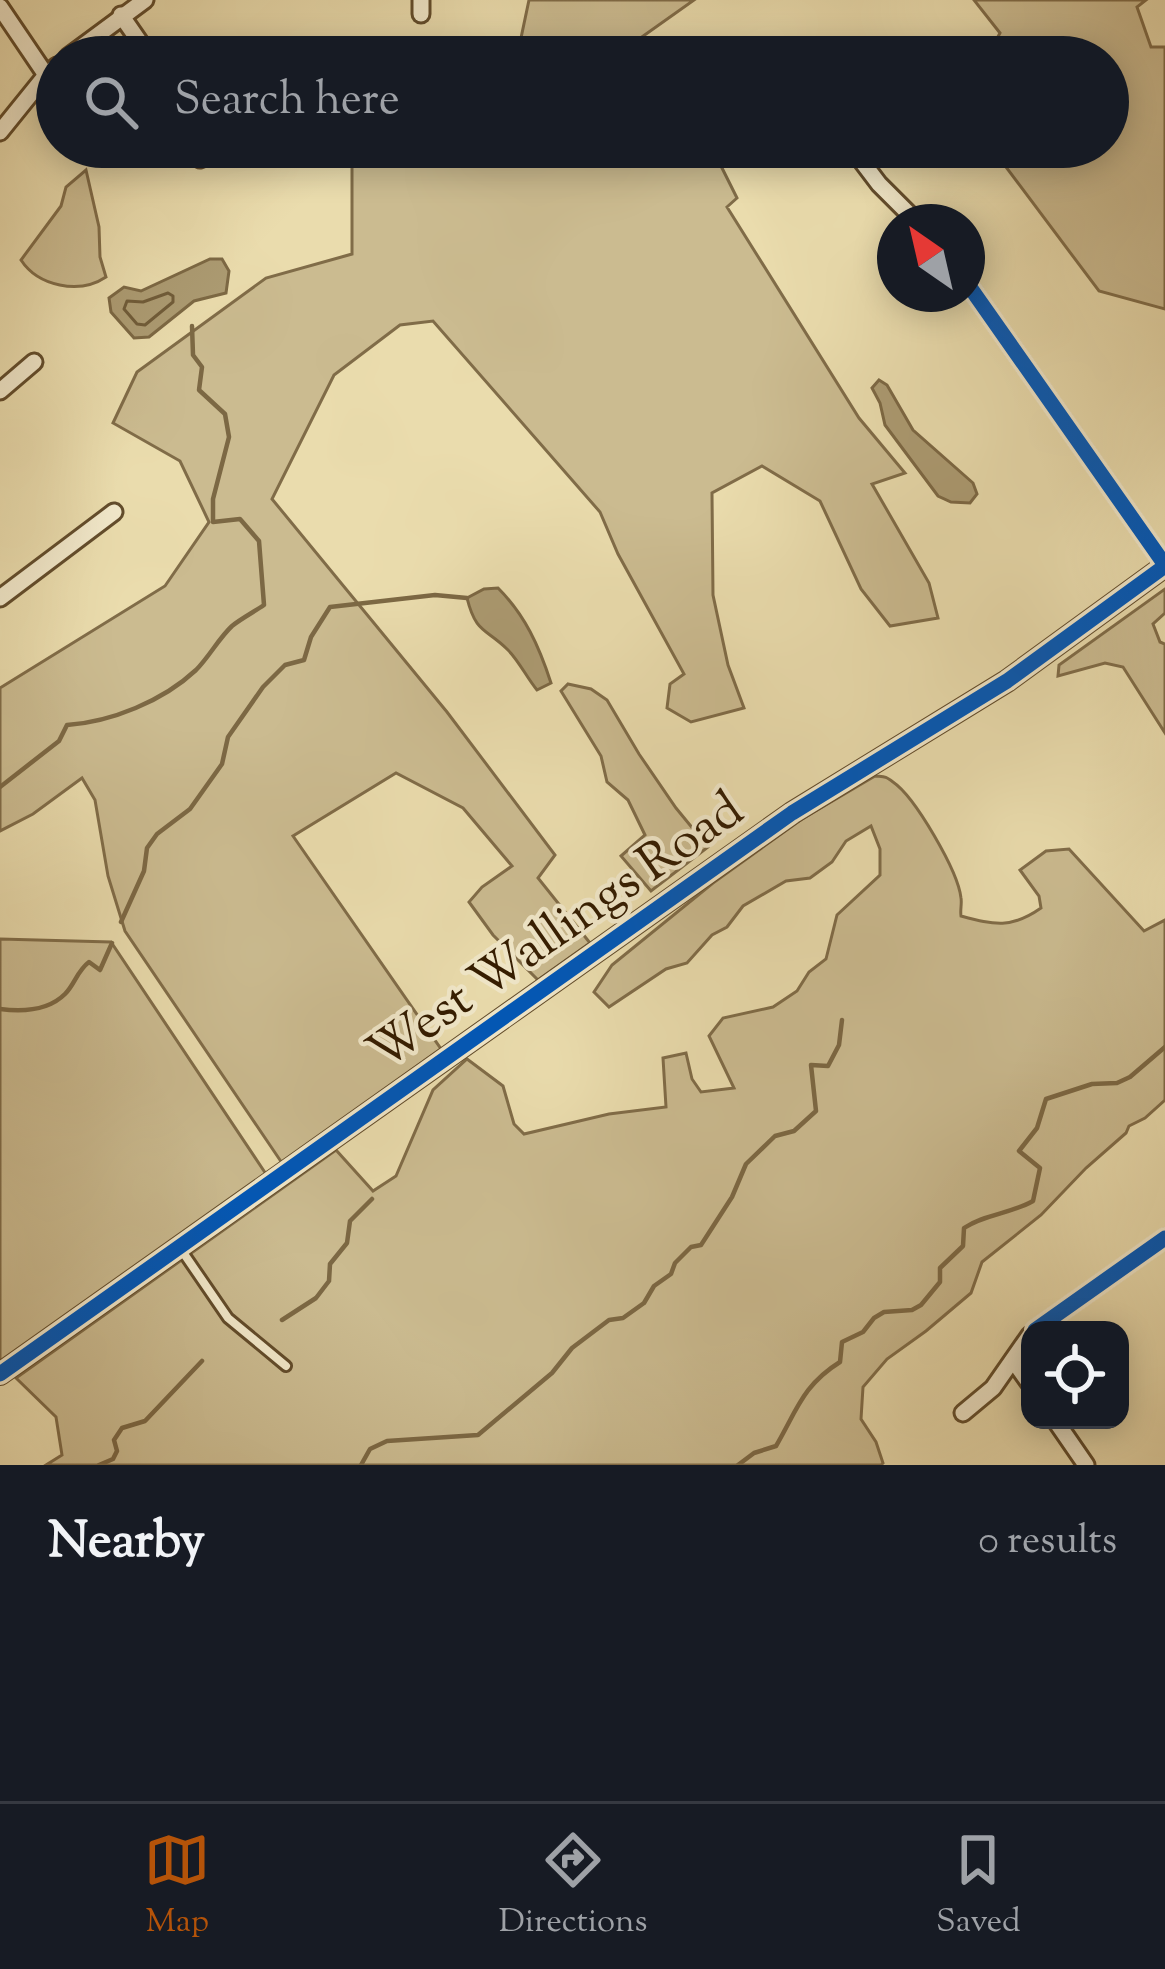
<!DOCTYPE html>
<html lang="en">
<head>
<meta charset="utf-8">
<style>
	:root { --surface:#171b24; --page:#20242c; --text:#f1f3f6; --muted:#9ea1a6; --line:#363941; --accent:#b45309 }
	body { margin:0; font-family:"Sorts Mill Goudy",serif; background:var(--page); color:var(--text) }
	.controls { position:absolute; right:36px; bottom:36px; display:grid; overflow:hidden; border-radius:24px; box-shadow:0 6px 30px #0003 }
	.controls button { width:108px; height:108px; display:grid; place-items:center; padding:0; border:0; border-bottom:3px solid var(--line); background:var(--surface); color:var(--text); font:60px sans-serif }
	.compass { position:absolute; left:877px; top:204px; width:108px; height:108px; border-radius:50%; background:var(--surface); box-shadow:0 6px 30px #0003; rotate:326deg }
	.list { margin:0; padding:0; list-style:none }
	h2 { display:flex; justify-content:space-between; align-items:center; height:156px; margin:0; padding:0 48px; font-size:51px }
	h2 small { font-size:39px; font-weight:400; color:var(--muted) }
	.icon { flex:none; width:66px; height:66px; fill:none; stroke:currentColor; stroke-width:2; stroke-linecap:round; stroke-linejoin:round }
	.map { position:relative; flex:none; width:1165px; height:1465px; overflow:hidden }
	.search { position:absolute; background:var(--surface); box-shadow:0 6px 30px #0003; left:36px; right:36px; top:36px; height:132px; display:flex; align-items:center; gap:30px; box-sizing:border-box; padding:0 42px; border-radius:66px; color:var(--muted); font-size:45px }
	.sheet { height:336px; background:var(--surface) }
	nav { display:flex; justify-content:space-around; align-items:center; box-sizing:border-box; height:168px; border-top:3px solid var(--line); background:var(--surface); font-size:33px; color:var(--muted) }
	nav a { display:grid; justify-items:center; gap:6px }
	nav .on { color:var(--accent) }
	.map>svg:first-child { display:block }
	.green { fill:#cbbb90; stroke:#806c48; stroke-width:3 }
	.water { fill:#ac9b72; stroke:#7c6844; stroke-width:3 }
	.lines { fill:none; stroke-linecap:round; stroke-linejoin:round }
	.shore { stroke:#705c39; stroke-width:3 }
	.stream { stroke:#7c6844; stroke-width:4.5 }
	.service-casing { stroke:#624c2b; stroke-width:14 }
	.minor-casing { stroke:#624c2b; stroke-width:21 }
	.tertiary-casing { stroke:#624c2b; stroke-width:24 }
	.service { stroke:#f1e8ca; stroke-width:8 }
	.minor { stroke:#f1e8ca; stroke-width:15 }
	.tertiary { stroke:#f1e8ca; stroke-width:18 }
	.cycleway-casing { stroke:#f1e8ca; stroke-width:22 }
	.cycleway { stroke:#0057b8; stroke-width:15 }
	.labels { text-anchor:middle; stroke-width:9; stroke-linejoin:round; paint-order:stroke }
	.street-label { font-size:51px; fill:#341c00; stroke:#f1e8ca }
</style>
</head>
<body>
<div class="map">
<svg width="1165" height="1465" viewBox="0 0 1165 1465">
	<rect width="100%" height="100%" fill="#eadcad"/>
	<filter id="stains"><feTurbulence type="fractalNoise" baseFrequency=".00167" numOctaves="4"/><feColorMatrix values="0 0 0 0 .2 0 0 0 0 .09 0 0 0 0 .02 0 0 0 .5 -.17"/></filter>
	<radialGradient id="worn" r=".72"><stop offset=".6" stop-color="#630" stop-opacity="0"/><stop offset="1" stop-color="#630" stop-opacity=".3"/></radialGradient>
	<g class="green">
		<path d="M529,0H694L639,39L640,57H517Z"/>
		<path d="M974,0H1146L1137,7L1151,47H1165V309L1099,291L991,147H1108V57H987L1000,33Z"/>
		<path d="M352,147H455L488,152L491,147H707L716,156L737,198L727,207L859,418L905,473L872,484L929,583L938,618L890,626L861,589L820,501L762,466L712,493L713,595L728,665L744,708L691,722L667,708L670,684L684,674L618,554L600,512L433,321L400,325L334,375L272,499L447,712L555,855L538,878L590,943L538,980L493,935L469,902L482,887L512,866L463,808L396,773L293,836L441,1049L282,1163L125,931L108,876L95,800L82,778L33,814L0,831V688L165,586L209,522L180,461L113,423L137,372L266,278L352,254Z"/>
		<path d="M86,170L99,227L100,257L106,277C79,295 38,286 21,260L61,206L66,187Z"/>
		<path d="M1165,589V613L1153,624L1160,642L1165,644V733L1123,667L1105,663L1058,676L1059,665Z"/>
		<path d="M568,684L591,689L607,700L639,754L676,808L708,847L651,891L621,856L645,835L628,800L607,782L601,756L561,691Z"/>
		<path d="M875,776C885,777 885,776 893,782C915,797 958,871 961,898C962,904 960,910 961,916C995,925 1011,929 1041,908L1039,896L1020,870L1046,851L1069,849L1144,931L1165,920V1100L1145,1118L1129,1126L1126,1133L1086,1168L1041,1215L982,1262L971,1293L926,1331L887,1359L863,1387L861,1419L876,1442L883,1463L881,1465H46L62,1455L56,1417L16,1378L336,1150L373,1191L396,1176L433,1090L467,1059L503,1086L514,1124L524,1134L609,1114L666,1107L663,1058L686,1053L692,1079L701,1092L734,1088L709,1036L723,1018L773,1007L797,991L809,972L826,959L837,915L880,875V849L871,826L846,841L832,862L810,878L786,881L743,906L727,927L712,935L687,963L666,969L609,1007L594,992L612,965L713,883L802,819Z"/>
		<path d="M0,939L111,942L266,1174L0,1364Z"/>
	</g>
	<g class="water">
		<path d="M210,259H222L229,271L226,293L194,301L149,337L134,338L111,312L109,298L124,287L141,291Z"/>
		<path d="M879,380L887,385L913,430L973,483L977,494L970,503L951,502L938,496L885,425L880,403L872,388Z"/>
		<path d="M498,588C525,615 539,646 551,683L537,690C527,678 519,661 508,650C486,628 476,634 467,598L484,589Z"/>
	</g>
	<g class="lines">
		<path class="shore" d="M168,293L173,296V302L145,325L137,324L124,309L127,301L143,302Z"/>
		<g class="stream">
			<path d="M0,787L59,741L67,725C111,722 163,701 196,670C209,657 219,638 232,626C242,618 254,612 264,605L259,541L240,519L213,522V499L229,437L225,414L199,390L202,367L193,355L192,326"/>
			<path d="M121,922L144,871L147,848L157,834L190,809L222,764L228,737L263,687L285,665L304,660L311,637L330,607L435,595L467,598"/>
			<path d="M0,1009C23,1012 48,1011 65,994C75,984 77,971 89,962L100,970L112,943"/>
			<path d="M282,1320L316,1298L329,1281L330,1264L347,1243L350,1221L372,1199"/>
			<path d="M99,1465L113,1459L117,1451L114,1440L122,1428L145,1421L202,1361"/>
			<path d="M361,1465L370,1449L387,1441L478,1435L552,1373L572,1348L609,1320L623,1318L644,1303L654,1286L671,1274L675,1263L691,1247L701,1245L732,1197L746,1164L775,1136L794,1131L816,1111L811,1065L828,1066L839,1045L842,1020"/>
			<path d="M738,1465L754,1453L776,1446C797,1410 803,1385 840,1362L842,1342L863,1332L874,1318L884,1312L912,1310L921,1305L940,1282V1268L963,1246L964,1228C985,1214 1010,1214 1033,1201L1040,1168L1019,1151L1037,1128L1046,1099L1092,1084L1117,1083L1130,1077L1165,1047"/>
		</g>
		<defs>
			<path id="service" d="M180,1248L228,1318L286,1366"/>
			<g id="minor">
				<path d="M421,0V14"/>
				<path d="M0,7L46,75"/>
				<path d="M121,15L150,57"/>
				<path d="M68,57L145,0"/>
				<path d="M0,132L46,75L57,66"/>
				<path d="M197,147L200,159"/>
				<path d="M851,147L879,184L917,222"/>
				<path d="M967,283L1165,565"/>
				<path d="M0,391L34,362"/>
				<path d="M0,598L114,512"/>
				<path d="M1035,1330L1165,1238"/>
				<path d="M1013,1360L1030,1384"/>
				<path d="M963,1413L993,1388L1030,1335"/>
				<path d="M1055,1420L1086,1465"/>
			</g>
			<path id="tertiary" d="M0,1374L792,813L1007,681L1165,566"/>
		</defs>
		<use href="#service" class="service-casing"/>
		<use href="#minor" class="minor-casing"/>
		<use href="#tertiary" class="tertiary-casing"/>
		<use href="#service" class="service"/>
		<use href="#minor" class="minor"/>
		<use href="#tertiary" class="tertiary"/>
		<defs>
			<g id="cycleway">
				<path d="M967,283L1165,565"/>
				<path d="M1035,1330L1165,1238"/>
				<path d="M0,1374L792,813L1007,681L1165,566"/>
			</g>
		</defs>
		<use href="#cycleway" class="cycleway-casing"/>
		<use href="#cycleway" class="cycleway"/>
	</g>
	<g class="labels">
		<g class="street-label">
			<text transform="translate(554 929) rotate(-35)" y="18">West Wallings Road</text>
		</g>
	</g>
	<rect width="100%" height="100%" filter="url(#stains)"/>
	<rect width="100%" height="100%" fill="url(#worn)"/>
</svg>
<div class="controls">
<button><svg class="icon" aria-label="locate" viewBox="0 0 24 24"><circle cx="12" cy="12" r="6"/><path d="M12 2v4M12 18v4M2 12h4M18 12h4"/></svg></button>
</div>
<svg class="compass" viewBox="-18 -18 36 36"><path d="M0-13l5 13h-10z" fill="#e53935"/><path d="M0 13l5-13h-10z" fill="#9ea1a6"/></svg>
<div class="search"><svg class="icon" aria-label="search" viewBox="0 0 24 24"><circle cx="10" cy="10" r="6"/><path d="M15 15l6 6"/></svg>Search here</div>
</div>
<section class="sheet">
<h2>Nearby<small>0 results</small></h2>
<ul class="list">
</ul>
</section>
<nav>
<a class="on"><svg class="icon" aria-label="map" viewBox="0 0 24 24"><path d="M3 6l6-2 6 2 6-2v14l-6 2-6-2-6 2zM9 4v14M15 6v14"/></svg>Map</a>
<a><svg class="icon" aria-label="directions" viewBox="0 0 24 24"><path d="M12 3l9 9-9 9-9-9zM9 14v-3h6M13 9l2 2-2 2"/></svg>Directions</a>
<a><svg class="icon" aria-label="saved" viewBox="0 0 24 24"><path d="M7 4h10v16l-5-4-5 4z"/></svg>Saved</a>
</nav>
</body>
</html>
